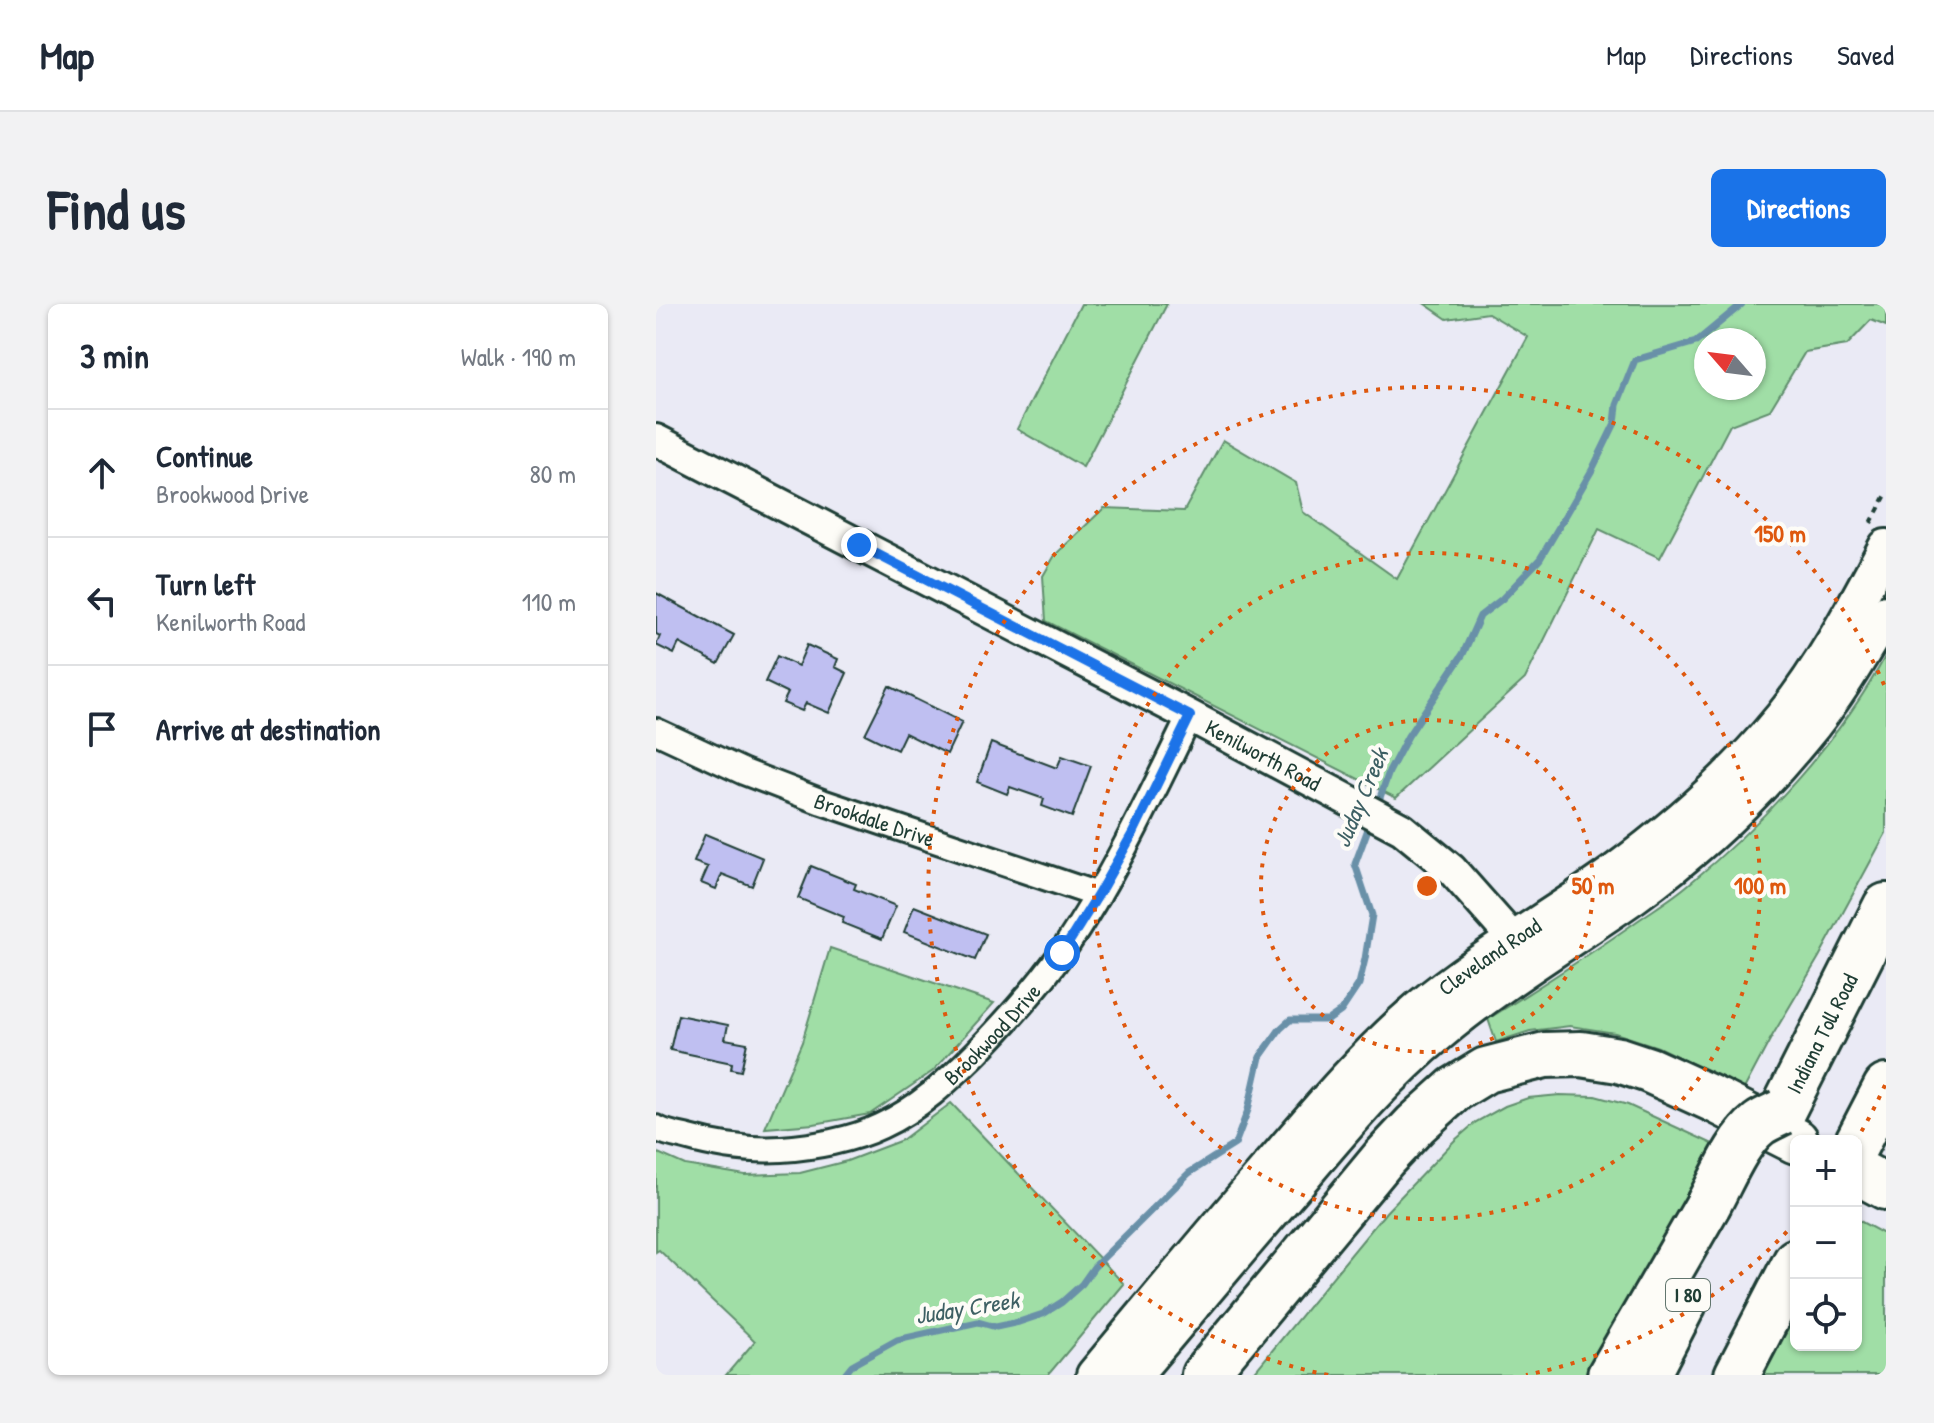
<!DOCTYPE html>
<html lang="en">
<head>
<meta charset="utf-8">
<style>
	:root { --surface:#fff; --page:#f2f2f3; --text:#1f2937; --muted:#747a83; --line:#e0e1e3; --accent:#1a73e8 }
	body { margin:0; font-family:"Patrick Hand",sans-serif; background:var(--page); color:var(--text) }
	.controls { position:absolute; right:24px; bottom:24px; display:grid; overflow:hidden; border-radius:12px; box-shadow:0 2px 6px #0004 }
	.controls button { width:72px; height:72px; display:grid; place-items:center; padding:0; border:0; border-bottom:2px solid var(--line); background:var(--surface); color:var(--text); font:40px sans-serif }
	.compass { position:absolute; left:1038px; top:24px; width:72px; height:72px; border-radius:50%; background:var(--surface); box-shadow:0 2px 6px #0004; rotate:298deg }
	.stop { position:absolute; width:24px; height:24px; margin:-18px; border:6px solid #1a73e8; border-radius:50%; background:#fff }
	.stop.end { background:#1a73e8; border-color:#fff; box-shadow:0 2px 8px #0008 }
	.list { margin:0; padding:0; list-style:none }
	h2 { display:flex; justify-content:space-between; align-items:center; height:104px; margin:0; padding:0 32px; font-size:34px }
	h2 small { font-size:26px; font-weight:400; color:var(--muted) }
	.list li { display:grid; grid-template-columns:52px 1fr auto; gap:24px; align-items:center; box-sizing:border-box; height:128px; padding:0 32px; border-top:2px solid var(--line) }
	.list b { display:block; font-size:30px; white-space:nowrap }
	.list p { margin:0; font-size:26px; white-space:nowrap; color:var(--muted) }
	.list em { font-size:26px; font-style:normal; color:var(--muted) }
	.icon { flex:none; width:44px; height:44px; fill:none; stroke:currentColor; stroke-width:2; stroke-linecap:round; stroke-linejoin:round }
	.map { position:relative; flex:none; width:1230px; height:1071px; overflow:hidden; border-radius:12px }
	header { display:flex; align-items:center; gap:48px; box-sizing:border-box; height:112px; padding:0 40px; background:var(--surface); border-bottom:2px solid var(--line) }
	header strong { font-size:38px }
	nav { display:flex; gap:44px; margin-inline-start:auto; font-size:28px }
	.intro { display:flex; align-items:center; justify-content:space-between; box-sizing:border-box; height:192px; padding:0 48px }
	h1 { margin:0; font-size:56px }
	.button { padding:20px 36px; border-radius:12px; background:var(--accent); color:#fff; font-size:28px; font-weight:700 }
	main { display:flex; gap:48px; padding:0 48px }
	aside { flex:1; background:var(--surface); border-radius:12px; box-shadow:0 2px 6px #0004 }
	.map>svg:first-child { display:block }
	.green { fill:#a0dea6; stroke:#608e6d; stroke-width:2; fill-rule:evenodd }
	.lines { fill:none; stroke-linecap:round; stroke-linejoin:round }
	.stream { stroke:#6990a8; stroke-width:7 }
	.building { fill:#bfbff1; stroke:#1f3d34; stroke-width:2 }
	.minor-casing { stroke:#1f3d34; stroke-width:30 }
	.tertiary-casing { stroke:#1f3d34; stroke-width:36 }
	.secondary-casing { stroke:#1f3d34; stroke-width:40 }
	.motorway-casing { stroke:#1f3d34; stroke-width:50 }
	.path { stroke:#1f3d34; stroke-width:4; stroke-dasharray:6 6; stroke-linecap:butt }
	.minor { stroke:#fdfcf7; stroke-width:24 }
	.tertiary { stroke:#fdfcf7; stroke-width:30 }
	.secondary { stroke:#fdfcf7; stroke-width:34 }
	.motorway { stroke:#fdfcf7; stroke-width:44 }
	.motorway-bridge-casing { stroke:#1f3d34; stroke-width:50; stroke-linecap:butt }
	.motorway-bridge { stroke:#fdfcf7; stroke-width:44 }
	.route { stroke:#1a73e8; stroke-width:10 }
	.ring { fill:none; stroke:#de580e; stroke-width:4; stroke-dasharray:4 8 }
	.labels { text-anchor:middle; stroke-width:8; stroke-linejoin:round; paint-order:stroke }
	.shield { fill:#fdfcf7; stroke:#62766e; stroke-width:2 }
	.shield-label { font-size:20px; font-weight:bold; fill:#1f3d34 }
	.street-label { font-size:22px; fill:#1f3d34; stroke:#fdfcf7 }
	.water-label { font-size:24px; font-style:italic; fill:#3e6064; stroke:#fdfcf7 }
	.centre { fill:#de580e; stroke:#fdfcf7; stroke-width:4 }
	.ring-label { font-size:24px; text-anchor:middle; font-weight:bold; fill:#de580e; stroke:#fdfcf7; stroke-width:8; stroke-linejoin:round; paint-order:stroke }
</style>
</head>
<body>
<header>
<strong>Map</strong>
<nav><a>Map</a><a>Directions</a><a>Saved</a></nav>
</header>
<div class="intro"><h1>Find us</h1><a class="button">Directions</a></div>
<main>
<aside>
<h2>3 min<small>Walk · 190 m</small></h2>
<ul class="list">
<li><svg class="icon" aria-label="ahead" viewBox="0 0 24 24"><path d="M12 20V5M6 11l6-6 6 6"/></svg><div><b>Continue</b><p>Brookwood Drive</p></div><em>80 m</em></li>
<li><svg class="icon" aria-label="left" viewBox="0 0 24 24"><path d="M17 20v-9H6M10 6l-5 5 5 5"/></svg><div><b>Turn left</b><p>Kenilworth Road</p></div><em>110 m</em></li>
<li><svg class="icon" aria-label="arrive" viewBox="0 0 24 24"><path d="M6 21V4h12l-3 4 3 4H6"/></svg><div><b>Arrive at destination</b></div></li>
</ul>
</aside>
<div class="map">
<svg width="1230" height="1071" viewBox="0 0 1230 1071">
	<rect width="100%" height="100%" fill="#eaeaf5"/>
	<filter id="ink" filterUnits="userSpaceOnUse"><feTurbulence type="fractalNoise" baseFrequency=".0125" numOctaves="2"/><feDisplacementMap in="SourceGraphic" scale="16" xChannelSelector="R" yChannelSelector="G"/><feConvolveMatrix kernelMatrix="1 2 1 2 8 2 1 2 1" color-interpolation-filters="sRGB"/></filter>
	<g filter="url(#ink)">
		<g class="green">
			<path d="M425,0H511L427,163L361,125Z"/>
			<path d="M769,0H1230V22L1215,16L1191,41L1149,48L1114,106L1074,121L1004,254L943,225L869,375L740,494L390,317L387,272L399,251L448,204L528,207L567,136L640,179L647,208L741,275L872,33L832,9L791,15ZM1050,36H1098V84H1050Z"/>
			<path d="M1230,351V529L1163,653L1115,734L1088,785L1002,743L959,729L914,722L874,727L840,738L832,715C883,683 935,650 984,615C1000,604 1018,593 1033,580C1107,519 1185,435 1230,351Z"/>
			<path d="M174,644L338,699L277,767L214,810L158,820L109,824L146,738Z"/>
			<path d="M904,791L939,792L972,801L1059,841L933,1071H596L730,908L798,837L820,818L849,802L872,794Z"/>
			<path d="M295,799L468,980L392,1071H70L99,1037L3,946L0,948V848L29,861L89,871L144,869L191,857L246,836Z"/>
			<path d="M1200,915L1230,931V1071H1108L1140,1010V1041H1200Z"/>
		</g>
		<g class="lines">
			<g class="stream">
				<path d="M721,502L733,468L752,432L807,350L824,312L846,295L884,255L907,216L936,166L959,119L961,101L979,56L1040,38L1086,0"/>
				<path d="M188,1071L196,1061L241,1036L322,1018L340,1023L363,1018L387,1010L406,998L426,980L438,963L533,869L579,840L592,806L604,753L624,725L634,716H672L685,707L703,680L709,655L716,611L699,560L715,517"/>
			</g>
		</g>
		<g class="building">
			<path d="M0,289L78,331L62,360L23,339L18,350L0,341L4,332L0,330Z"/>
			<path d="M151,341L182,355L179,363L191,369L173,409L150,399L146,407L127,399L132,389L109,378L121,352L142,362Z"/>
			<path d="M233,382L306,418L291,450L249,429L241,446L209,430Z"/>
			<path d="M335,439L401,464L406,452L435,462L416,513L386,502L388,495L354,483L351,490L321,478Z"/>
			<path d="M49,530L107,554L96,582L66,570L60,585L45,579L52,563L38,558Z"/>
			<path d="M155,562L200,580L198,585L240,602L226,635L186,619L188,613L142,594Z"/>
			<path d="M258,602L330,630L319,656L248,628Z"/>
			<path d="M22,711L72,721L69,735L91,739L85,767L75,765L76,759L14,746Z"/>
		</g>
		<g class="lines">
			<defs>
				<g id="minor">
					<path id="s1" d="M0,427L88,468L166,498L442,591"/>
					<path id="s2" d="M0,824C9,829 19,831 29,833C61,842 92,847 125,845C157,843 196,836 225,822C262,805 292,777 321,748C351,717 382,683 407,647C457,573 495,492 534,412"/>
				</g>
				<g id="tertiary">
					<path id="s3" d="M0,136L534,412L746,525L795,565L858,636"/>
				</g>
				<g id="secondary">
					<path id="s4" d="M438,1071C496,1001 554,931 614,862C661,807 708,751 763,704C824,653 893,615 957,569C1018,524 1078,472 1126,413C1168,361 1199,301 1230,243"/>
					<path d="M478,1071C533,1006 587,941 643,877C687,825 732,771 785,728C846,677 914,637 978,592C1040,547 1097,494 1146,435C1178,397 1205,352 1230,309"/>
				</g>
				<g id="motorway">
					<path id="s5" d="M1126,808L1230,602"/>
					<path d="M1200,841L1230,783"/>
					<path d="M1200,867L1230,883"/>
					<path d="M548,1071L728,854L760,820L799,785L830,766L889,751L925,750L963,756L993,766L1061,797L1140,837"/>
					<path d="M954,1071L1052,901"/>
					<path d="M991,1071L1028,999"/>
					<path d="M1081,1071L1140,957"/>
				</g>
			</defs>
			<use href="#minor" class="minor-casing"/>
			<use href="#tertiary" class="tertiary-casing"/>
			<use href="#secondary" class="secondary-casing"/>
			<use href="#motorway" class="motorway-casing"/>
			<path class="path" d="M1215,219L1230,191"/>
			<use href="#minor" class="minor"/>
			<use href="#tertiary" class="tertiary"/>
			<use href="#secondary" class="secondary"/>
			<use href="#motorway" class="motorway"/>
			<defs>
				<path id="motorway-bridge" d="M1052,901C1066,876 1081,837 1103,820C1110,815 1118,812 1126,808"/>
			</defs>
			<use href="#motorway-bridge" class="motorway-bridge-casing"/>
			<use href="#motorway-bridge" class="motorway-bridge"/>
		</g>
	</g>
	<g class="lines" filter="url(#ink)">
		<path class="route" d="M203,241L534,412L477,529L442,591L406,649"/>
	</g>
	<g class="ring">
		<circle cx="771" cy="582" r="166"/>
		<circle cx="771" cy="582" r="333"/>
		<path d="M1229 781A499 499 0 0 1 1201 835M1139 919A499 499 0 0 1 870 1071M672 1071A499 499 0 1 1 1229 383"/>
	</g>
	<g class="labels">
		<rect class="shield" x="1010" y="975" width="44" height="32" rx="6"/>
		<g class="shield-label">
			<text x="1032" y="998">I 80</text>
		</g>
		<g class="street-label">
			<text dy="8" stroke="none"><textPath href="#s3" startOffset="684">Kenilworth Road</textPath></text>
			<text dy="8" stroke="none"><textPath href="#s1" startOffset="236">Brookdale Drive</textPath></text>
			<text dy="8" stroke="none"><textPath href="#s4" startOffset="578">Cleveland Road</textPath></text>
			<text dy="8" stroke="none"><textPath href="#s2" startOffset="376">Brookwood Drive</textPath></text>
			<text dy="8" stroke="none"><textPath href="#s5" startOffset="88">Indiana Toll Road</textPath></text>
		</g>
		<g class="water-label">
			<text transform="translate(705 494) rotate(-67)" y="8">Juday Creek</text>
			<text transform="translate(311 1004) rotate(-9)" y="8">Juday Creek</text>
		</g>
	</g>
	<circle cx="771" cy="582" r="12" class="centre"/>
	<g class="ring-label">
		<text x="1124" y="238">150 m</text>
		<text x="937" y="590">50 m</text>
		<text x="1104" y="590">100 m</text>
	</g>
</svg>
<div class="controls">
<button>+</button>
<button>−</button>
<button><svg class="icon" aria-label="locate" viewBox="0 0 24 24"><circle cx="12" cy="12" r="6"/><path d="M12 2v4M12 18v4M2 12h4M18 12h4"/></svg></button>
</div>
<svg class="compass" viewBox="-18 -18 36 36"><path d="M0-13l5 13h-10z" fill="#e53935"/><path d="M0 13l5-13h-10z" fill="#747a83"/></svg>
<div class="stop" style="left:406px;top:649px"></div>
<div class="stop end" style="left:203px;top:241px"></div>
</div>
</main>
</body>
</html>
